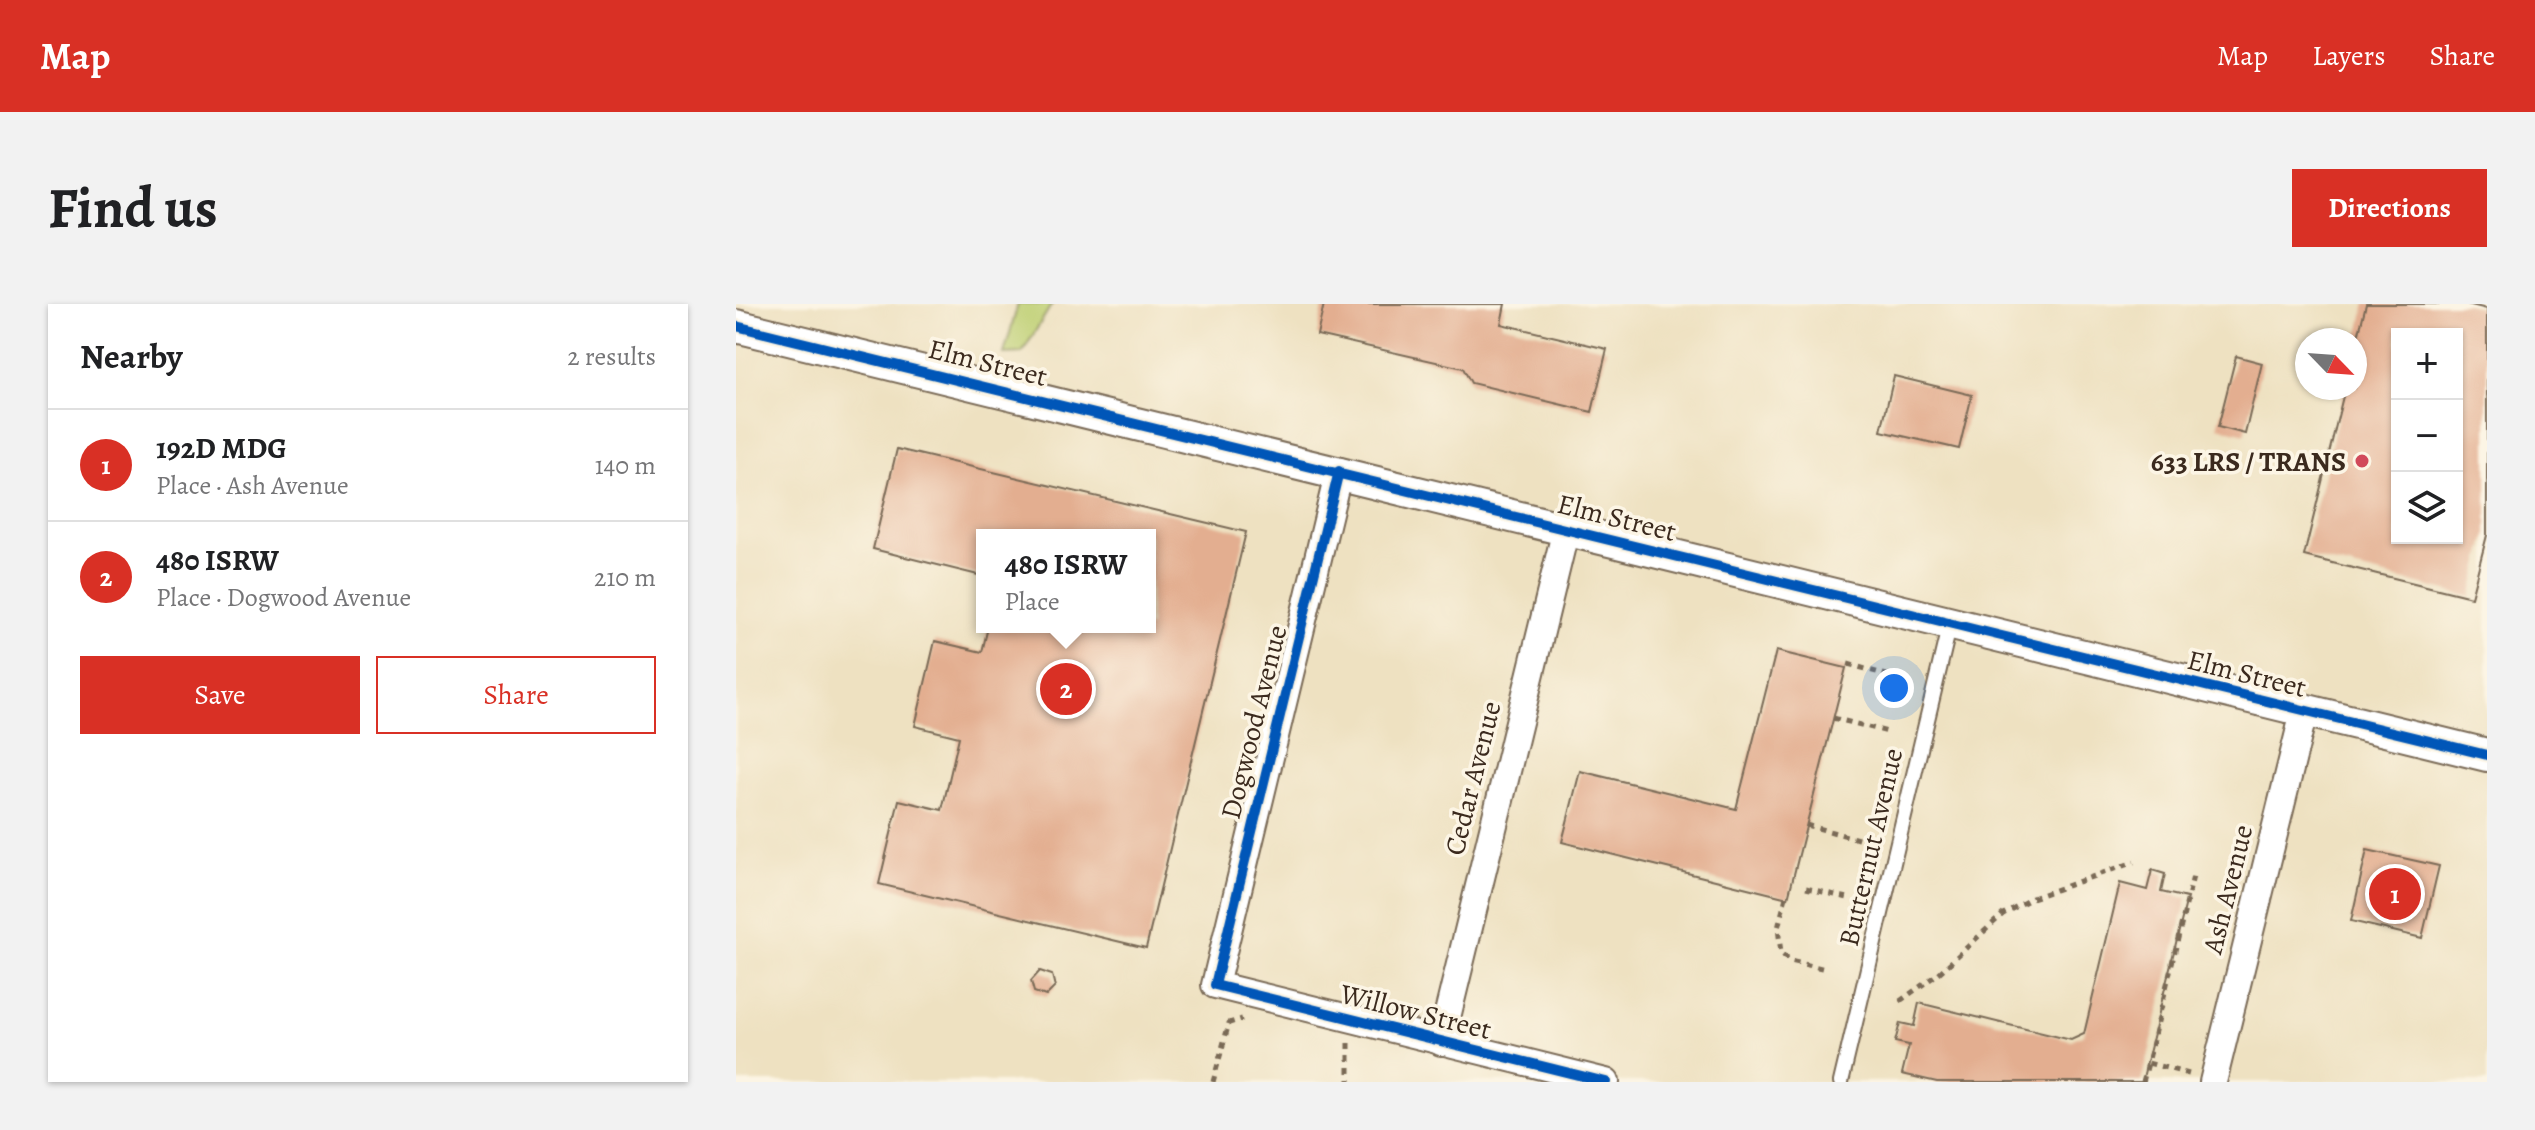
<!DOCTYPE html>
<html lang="en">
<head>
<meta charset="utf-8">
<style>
	:root { --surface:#fff; --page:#f2f2f2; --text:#202124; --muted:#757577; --line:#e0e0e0; --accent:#d93025 }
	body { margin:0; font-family:Alegreya,serif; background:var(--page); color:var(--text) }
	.controls { position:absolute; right:24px; top:24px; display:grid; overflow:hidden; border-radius:0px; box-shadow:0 2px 6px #0004 }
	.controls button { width:72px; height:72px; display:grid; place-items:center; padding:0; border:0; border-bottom:2px solid var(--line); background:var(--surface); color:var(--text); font:40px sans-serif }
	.compass { position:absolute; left:1559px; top:24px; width:72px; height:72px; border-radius:50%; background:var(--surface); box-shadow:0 2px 6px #0004; rotate:115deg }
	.you { position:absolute; left:1158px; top:384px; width:28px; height:28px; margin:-20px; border:6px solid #fff; border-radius:50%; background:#1a73e8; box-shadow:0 0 0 12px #1a73e833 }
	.badge { display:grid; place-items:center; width:52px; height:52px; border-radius:50%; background:var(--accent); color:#fff; font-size:26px; font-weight:700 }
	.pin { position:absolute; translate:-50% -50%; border:4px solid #fff; box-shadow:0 2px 8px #0006 }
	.popup { position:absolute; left:240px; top:225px; width:180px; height:104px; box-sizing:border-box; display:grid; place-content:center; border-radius:0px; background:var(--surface); filter:drop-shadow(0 2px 6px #0005); font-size:26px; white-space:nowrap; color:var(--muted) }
	.popup b { font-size:30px; color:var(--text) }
	.popup::after { content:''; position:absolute; left:50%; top:100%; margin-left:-16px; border:16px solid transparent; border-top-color:var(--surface) }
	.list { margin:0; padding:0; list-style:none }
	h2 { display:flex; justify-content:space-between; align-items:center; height:104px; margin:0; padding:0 32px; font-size:34px }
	h2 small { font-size:26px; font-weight:400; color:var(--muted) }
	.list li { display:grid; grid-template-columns:52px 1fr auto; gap:24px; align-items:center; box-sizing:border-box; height:112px; padding:0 32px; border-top:2px solid var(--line) }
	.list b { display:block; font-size:30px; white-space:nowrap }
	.list p { margin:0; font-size:26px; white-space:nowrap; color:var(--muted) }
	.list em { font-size:26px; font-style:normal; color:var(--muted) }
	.actions { display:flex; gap:16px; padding:24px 32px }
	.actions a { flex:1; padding:18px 0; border:2px solid var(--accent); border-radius:0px; text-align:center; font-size:28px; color:var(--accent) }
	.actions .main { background:var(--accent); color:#fff }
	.icon { flex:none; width:44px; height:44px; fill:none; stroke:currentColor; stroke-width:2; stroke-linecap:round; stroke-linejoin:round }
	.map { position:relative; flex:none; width:1751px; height:778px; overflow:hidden; border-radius:0px }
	header { display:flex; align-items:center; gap:48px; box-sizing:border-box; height:112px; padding:0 40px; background:var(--accent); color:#fff }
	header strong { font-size:38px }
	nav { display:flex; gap:44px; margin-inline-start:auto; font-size:28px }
	.intro { display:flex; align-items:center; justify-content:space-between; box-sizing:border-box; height:192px; padding:0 48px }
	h1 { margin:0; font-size:56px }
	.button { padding:20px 36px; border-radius:0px; background:var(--accent); color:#fff; font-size:28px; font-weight:700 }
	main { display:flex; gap:48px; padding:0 48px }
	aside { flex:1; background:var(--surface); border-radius:0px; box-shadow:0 2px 6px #0004 }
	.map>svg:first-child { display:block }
	.green { fill:#becf72; stroke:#7c7c48; stroke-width:2 }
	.building { fill:#e3ae90; fill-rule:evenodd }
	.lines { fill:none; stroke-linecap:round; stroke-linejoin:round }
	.service-casing { stroke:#7a6a57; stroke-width:18 }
	.minor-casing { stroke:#7a6a57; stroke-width:30 }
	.tertiary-casing { stroke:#7a6a57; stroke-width:36 }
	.path { stroke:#7a6a57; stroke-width:5; stroke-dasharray:6 6; stroke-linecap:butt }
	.service { stroke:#fff; stroke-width:14 }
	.minor { stroke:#fff; stroke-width:26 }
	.tertiary { stroke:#fff; stroke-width:32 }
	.cycleway-casing { stroke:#fcf5e5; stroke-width:15 }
	.cycleway { stroke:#0057b8; stroke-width:10 }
	.poi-dot { fill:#d1495b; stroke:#fcf5e5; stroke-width:3 }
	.labels { text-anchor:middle; stroke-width:7; stroke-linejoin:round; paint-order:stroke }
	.street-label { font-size:28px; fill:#3b2a1e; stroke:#fcf5e5 }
	.poi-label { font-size:28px; font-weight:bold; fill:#3b2a1e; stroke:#fcf5e5; text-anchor:end }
</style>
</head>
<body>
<header>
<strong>Map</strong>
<nav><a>Map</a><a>Layers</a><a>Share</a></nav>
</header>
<div class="intro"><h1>Find us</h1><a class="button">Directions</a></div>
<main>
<aside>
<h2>Nearby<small>2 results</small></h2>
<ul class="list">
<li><span class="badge">1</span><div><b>192D MDG</b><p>Place · Ash Avenue</p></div><em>140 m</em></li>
<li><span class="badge">2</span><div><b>480 ISRW</b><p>Place · Dogwood Avenue</p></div><em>210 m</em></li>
</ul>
<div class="actions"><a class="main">Save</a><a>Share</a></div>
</aside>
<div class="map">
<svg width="1751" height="778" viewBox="0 0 1751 778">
	<rect width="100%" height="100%" fill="#fcf5e5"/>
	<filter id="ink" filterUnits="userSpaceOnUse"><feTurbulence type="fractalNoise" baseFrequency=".0125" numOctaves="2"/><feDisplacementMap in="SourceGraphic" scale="16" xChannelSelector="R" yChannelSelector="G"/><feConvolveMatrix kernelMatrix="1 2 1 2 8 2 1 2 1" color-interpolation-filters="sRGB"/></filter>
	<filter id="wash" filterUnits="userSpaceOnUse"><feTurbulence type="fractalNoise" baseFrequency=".006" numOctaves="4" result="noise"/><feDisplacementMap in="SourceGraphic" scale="32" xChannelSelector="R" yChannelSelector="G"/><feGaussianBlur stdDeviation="1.8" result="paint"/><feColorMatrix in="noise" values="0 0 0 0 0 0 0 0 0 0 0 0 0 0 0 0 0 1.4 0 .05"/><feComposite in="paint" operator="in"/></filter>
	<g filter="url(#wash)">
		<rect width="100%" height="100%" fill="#eee1c1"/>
		<path class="green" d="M282,0H316L286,49L268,50Z"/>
		<g id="blocks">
			<g class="building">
				<path d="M588,0H769L765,20L871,45L856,108L735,79L727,64L581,31Z"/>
				<path d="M1630,0H1731L1751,5V231L1735,293L1568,252L1609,84H1619V45ZM1661,30H1721V234H1661Z"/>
				<path d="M1500,52L1526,59L1509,130L1482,123Z"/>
				<path d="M1158,72L1236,91L1223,145L1145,127Z"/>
				<path d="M161,145L510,228L410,644L143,580L163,496L206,506L223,433L179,422L199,337L246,348L252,323H414V231H246V272L137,245Z"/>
				<path d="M1040,347L1110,364L1052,594L826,538L844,467L1000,505Z"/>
				<path d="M1631,546L1703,562L1686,634L1615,617Z"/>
				<path d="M1416,566L1429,570L1425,588L1451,594L1406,778H1201L1166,770L1173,741L1159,738L1164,719L1178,722L1183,699L1335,736L1348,730L1384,579L1411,586Z"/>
				<path d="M304,667L316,671L319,683L310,692L298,688L295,677Z"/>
			</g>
		</g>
	</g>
	<g filter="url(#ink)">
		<use href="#blocks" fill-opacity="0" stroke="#7a6a57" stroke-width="2"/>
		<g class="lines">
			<defs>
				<path id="service" d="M1105,778L1214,319"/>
				<g id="minor">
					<path d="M603,167L479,681L870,778"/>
					<path d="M705,738L830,225"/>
					<path d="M1477,778L1568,408"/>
				</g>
				<path id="tertiary" d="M0,22L1751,451"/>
			</defs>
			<use href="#service" class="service-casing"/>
			<use href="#minor" class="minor-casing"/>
			<use href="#tertiary" class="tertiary-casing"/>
			<g class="path">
				<path d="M1112,360L1165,375"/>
				<path d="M1097,414L1152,428"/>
				<path d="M1070,521L1126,536"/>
				<path d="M1070,584L1112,594"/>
				<path d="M1050,593L1042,624L1045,649L1054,657L1090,665"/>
				<path d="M1164,697L1203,669L1267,610L1296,594L1398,558"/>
				<path d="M613,739V778"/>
				<path d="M1453,770L1412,759L1457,572"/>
				<path d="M477,778L493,719L506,715"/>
				<path d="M1407,778L1412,759"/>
			</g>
			<use href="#service" class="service"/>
			<use href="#minor" class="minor"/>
			<use href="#tertiary" class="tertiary"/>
			<defs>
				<g id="cycleway">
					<path d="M0,22L1751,451"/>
					<path d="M603,167L479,681L870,778"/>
				</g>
			</defs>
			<use href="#cycleway" class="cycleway-casing"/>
			<use href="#cycleway" class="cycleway"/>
		</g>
	</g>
	<circle class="poi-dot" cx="1626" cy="157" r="8"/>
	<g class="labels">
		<g class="street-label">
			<text transform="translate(252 58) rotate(14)" y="10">Elm Street</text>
			<text transform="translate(881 213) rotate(14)" y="10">Elm Street</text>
			<text transform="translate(1511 369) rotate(14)" y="10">Elm Street</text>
			<text transform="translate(517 418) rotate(-76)" y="10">Dogwood Avenue</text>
			<text transform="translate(736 474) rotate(-76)" y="10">Cedar Avenue</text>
			<text transform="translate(1134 543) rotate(-77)" y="10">Butternut Avenue</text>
			<text transform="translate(1491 585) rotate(-76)" y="10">Ash Avenue</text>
			<text transform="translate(680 707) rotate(14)" y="10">Willow Street</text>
		</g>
		<g class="poi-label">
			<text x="1610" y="167">633 LRS / TRANS</text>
		</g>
	</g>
</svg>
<div class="controls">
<button>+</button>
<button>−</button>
<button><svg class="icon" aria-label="layers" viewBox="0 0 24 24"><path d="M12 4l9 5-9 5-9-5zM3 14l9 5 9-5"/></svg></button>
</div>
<svg class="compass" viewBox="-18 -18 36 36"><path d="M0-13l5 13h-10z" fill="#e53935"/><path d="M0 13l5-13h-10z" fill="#757577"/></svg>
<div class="you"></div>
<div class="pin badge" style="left:1659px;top:590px">1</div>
<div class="pin badge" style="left:330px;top:385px">2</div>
<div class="popup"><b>480 ISRW</b>Place</div>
</div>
</main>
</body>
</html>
